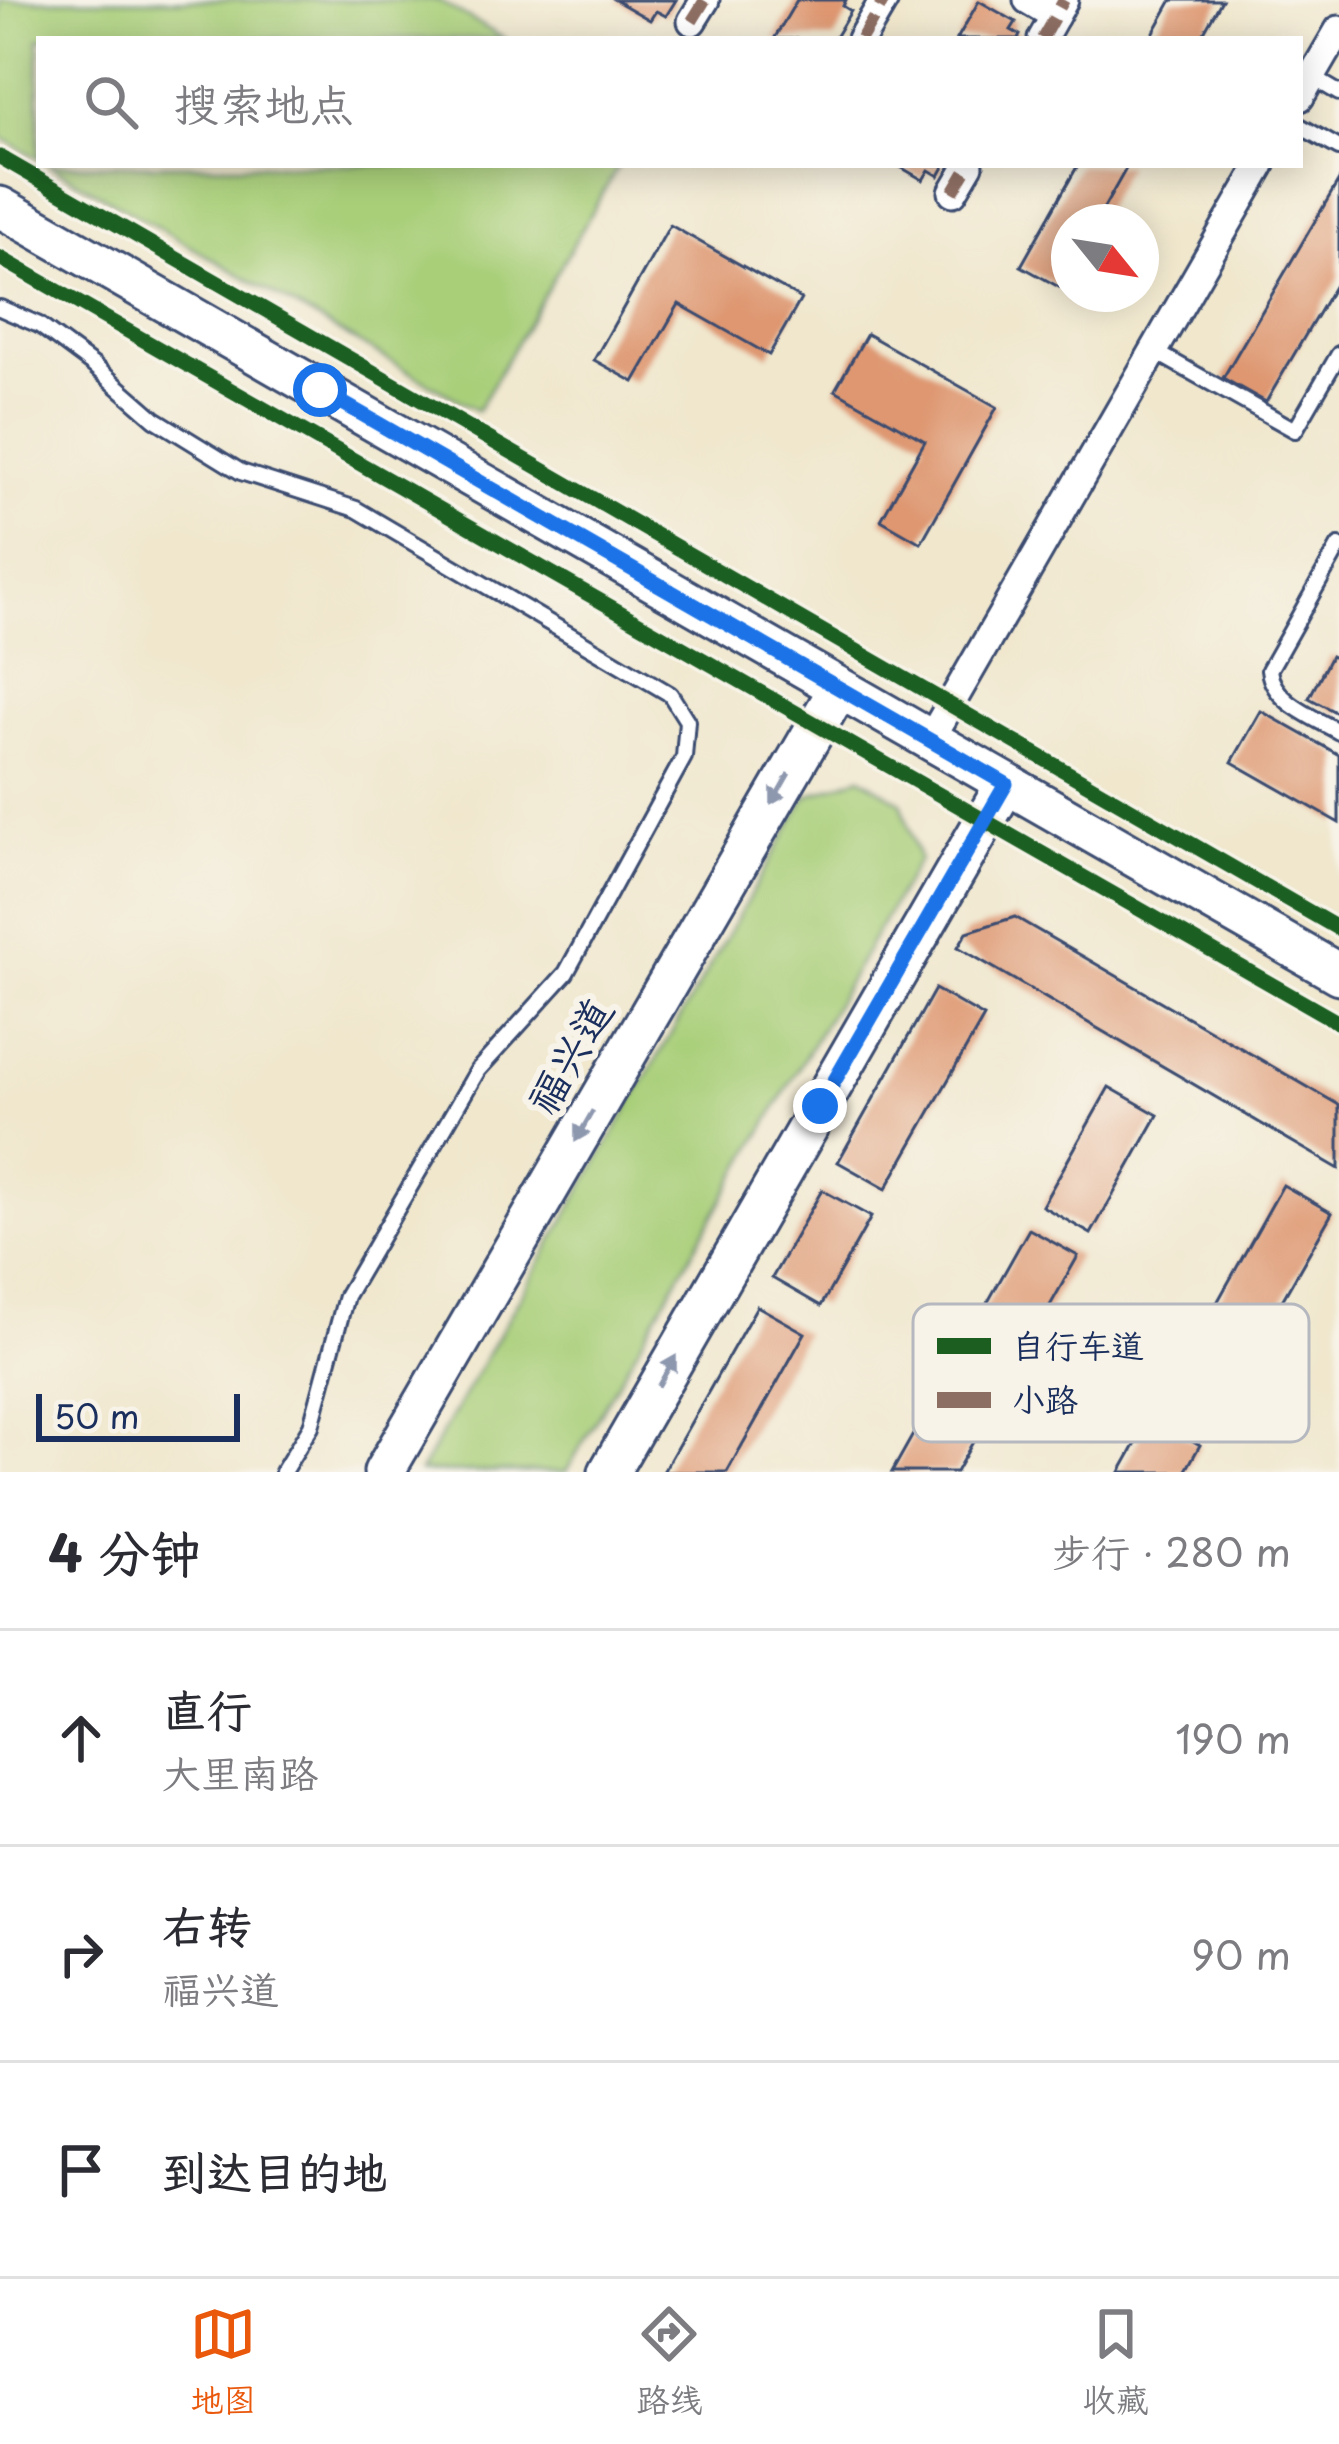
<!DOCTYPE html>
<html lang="zh">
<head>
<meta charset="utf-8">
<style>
	:root { --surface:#fff; --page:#f2f2f3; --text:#2b2b33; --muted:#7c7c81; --line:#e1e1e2; --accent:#ea580c }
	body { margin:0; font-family:"Playpen Sans","LXGW WenKai TC",sans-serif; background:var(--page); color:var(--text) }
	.compass { position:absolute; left:1051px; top:204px; width:108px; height:108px; border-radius:50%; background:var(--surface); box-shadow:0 6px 30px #0003; rotate:120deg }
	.scale { position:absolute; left:36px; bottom:30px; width:204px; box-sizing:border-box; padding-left:12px; border:6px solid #1b2f5e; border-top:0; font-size:33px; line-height:42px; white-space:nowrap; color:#1b2f5e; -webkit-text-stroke:9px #f7f3e8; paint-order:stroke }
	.stop { position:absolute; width:36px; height:36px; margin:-27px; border:9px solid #1a73e8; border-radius:50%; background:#fff }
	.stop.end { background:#1a73e8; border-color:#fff; box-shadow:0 3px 12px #0008 }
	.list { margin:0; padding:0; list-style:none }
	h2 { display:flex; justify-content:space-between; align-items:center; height:156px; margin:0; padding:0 48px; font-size:51px }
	h2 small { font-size:39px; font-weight:400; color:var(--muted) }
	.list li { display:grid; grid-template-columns:78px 1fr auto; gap:36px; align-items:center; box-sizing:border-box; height:216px; padding:0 48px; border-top:3px solid var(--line) }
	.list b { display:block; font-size:45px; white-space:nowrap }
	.list p { margin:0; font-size:39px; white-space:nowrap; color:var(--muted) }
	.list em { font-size:39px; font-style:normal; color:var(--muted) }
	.icon { flex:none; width:66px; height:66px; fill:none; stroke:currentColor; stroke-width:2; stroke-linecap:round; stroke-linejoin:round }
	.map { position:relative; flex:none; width:1339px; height:1472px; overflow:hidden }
	.search { position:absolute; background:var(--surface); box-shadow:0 6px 30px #0003; left:36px; right:36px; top:36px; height:132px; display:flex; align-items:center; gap:30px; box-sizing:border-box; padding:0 42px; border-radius:0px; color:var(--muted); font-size:45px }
	.sheet { height:804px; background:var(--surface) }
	nav { display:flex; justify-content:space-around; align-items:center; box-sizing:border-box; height:168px; border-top:3px solid var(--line); background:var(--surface); font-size:33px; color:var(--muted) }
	nav a { display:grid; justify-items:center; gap:6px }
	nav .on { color:var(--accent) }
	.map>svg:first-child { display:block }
	.green { fill:#a9cf79; stroke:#627f6c; stroke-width:3 }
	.building { fill:#de9771 }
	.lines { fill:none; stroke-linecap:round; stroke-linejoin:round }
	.lane-casing { stroke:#3b4b6f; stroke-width:20 }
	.street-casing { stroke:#3b4b6f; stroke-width:33 }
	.secondary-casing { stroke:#3b4b6f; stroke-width:45 }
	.lane { stroke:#fff; stroke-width:14 }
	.street { stroke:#fff; stroke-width:27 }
	.secondary { stroke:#fff; stroke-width:39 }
	.quiet { stroke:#8d6e63; stroke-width:12; stroke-dasharray:24 12; stroke-linecap:butt }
	.cycleway-casing { stroke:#f7f3e8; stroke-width:22 }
	.cycleway { stroke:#1b5e20; stroke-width:15 }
	.oneway { fill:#8d97ae }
	.route { stroke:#1a73e8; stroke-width:15 }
	.labels { text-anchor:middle; stroke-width:12; stroke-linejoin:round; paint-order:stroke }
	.street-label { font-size:42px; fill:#1b2f5e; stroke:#f7f3e8 }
	.key { fill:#f7f3e8; stroke:#b5b8bf; stroke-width:3 }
	.key-label { font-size:33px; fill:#1b2f5e }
</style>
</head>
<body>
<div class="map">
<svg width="1339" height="1472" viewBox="0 0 1339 1472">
	<rect width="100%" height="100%" fill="#f7f3e8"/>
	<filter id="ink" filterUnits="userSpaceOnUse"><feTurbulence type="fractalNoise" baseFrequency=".00833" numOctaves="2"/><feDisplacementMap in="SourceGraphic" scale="24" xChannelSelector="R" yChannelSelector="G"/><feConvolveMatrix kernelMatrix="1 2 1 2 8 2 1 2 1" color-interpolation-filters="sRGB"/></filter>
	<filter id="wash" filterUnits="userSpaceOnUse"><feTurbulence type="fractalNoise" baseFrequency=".004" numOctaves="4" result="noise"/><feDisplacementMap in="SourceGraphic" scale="48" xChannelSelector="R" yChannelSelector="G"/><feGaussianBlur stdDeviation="2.7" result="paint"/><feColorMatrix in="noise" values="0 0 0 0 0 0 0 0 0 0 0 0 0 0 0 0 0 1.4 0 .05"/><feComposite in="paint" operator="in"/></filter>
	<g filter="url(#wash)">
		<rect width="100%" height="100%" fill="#f0e7cd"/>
		<g class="green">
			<path d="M0,0H437L505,39H39V159L0,137Z"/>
			<path d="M49,165H619L477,411Z"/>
			<path d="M861,777L901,802L919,859L566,1472H420L807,796Z"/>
		</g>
		<g id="blocks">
			<g class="building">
				<path d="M615,0H676L666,16L656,11L650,20Z"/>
				<path d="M797,0H846L843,6L851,11L834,39H774Z"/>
				<path d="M1172,0H1222L1200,39H1150Z"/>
				<path d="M979,1L1016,22L1011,30L1020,35L1018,39H957Z"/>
				<path d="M897,165H945L939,176L929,170L923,180Z"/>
				<path d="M1078,165H1128L1096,222H1069V270L1059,287L1021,266Z"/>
				<path d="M1339,180V278L1266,402L1223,378Z"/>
				<path d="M670,225L801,299L769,355L679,304L634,382L594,360Z"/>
				<path d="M867,334L997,407L921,543L881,520L925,441L835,390Z"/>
				<path d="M1331,656L1339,660V714L1309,698Z"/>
				<path d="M1261,711L1339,755V823L1232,762Z"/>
				<path d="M1015,917L1339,1105V1169L958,947L967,932Z"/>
				<path d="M935,989L984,1017L886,1189L838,1162Z"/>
				<path d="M1109,1087L1158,1115L1091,1234L1042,1206Z"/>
				<path d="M1283,1185L1332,1213L1234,1385L1186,1358Z"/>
				<path d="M822,1190L871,1217L821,1306L772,1278Z"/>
				<path d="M1029,1229L1078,1256L1011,1375L962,1348Z"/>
				<path d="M757,1306L805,1333L727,1472H663Z"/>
				<path d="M947,1374L996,1401L956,1472H892Z"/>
				<path d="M1151,1417L1200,1445L1185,1472H1120Z"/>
			</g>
		</g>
	</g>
	<g filter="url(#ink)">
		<use href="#blocks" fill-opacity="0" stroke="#3b4b6f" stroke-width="3"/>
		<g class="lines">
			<defs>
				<g id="lane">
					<path d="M1312,77L1339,93"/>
					<path d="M1300,126L1339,148"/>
					<path d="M0,308L39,325L93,365L155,419L241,472L356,509L670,694L687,721L684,757L566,973L478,1070L346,1296L311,1426L283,1472"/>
					<path d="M1154,351L1295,430L1339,354"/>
					<path d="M1339,546L1269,670C1273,703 1314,717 1339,732"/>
				</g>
				<g id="street">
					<path d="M1028,0L1055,16"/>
					<path d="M692,21L705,0"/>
					<path d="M861,39L884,0"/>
					<path d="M1042,39L1064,0"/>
					<path d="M1300,97L1339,30"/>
					<path d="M953,192L969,165"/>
					<path d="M930,740L1261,165"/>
				</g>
				<g id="secondary">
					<path d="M0,207L1339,974"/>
					<path d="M384,1472L839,688"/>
					<path d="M609,1472L1006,784"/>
				</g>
			</defs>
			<use href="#lane" class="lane-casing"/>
			<use href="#street" class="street-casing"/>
			<use href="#secondary" class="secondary-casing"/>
			<use href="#lane" class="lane"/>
			<use href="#street" class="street"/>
			<use href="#secondary" class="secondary"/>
			<g class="quiet">
				<path d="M692,21L705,0"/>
				<path d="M861,39L884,0"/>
				<path d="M1042,39L1064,0"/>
				<path d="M953,192L969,165"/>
			</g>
			<defs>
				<g id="cycleway">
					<path d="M0,157L1339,929"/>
					<path d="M0,258L1339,1023"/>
				</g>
			</defs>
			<use href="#cycleway" class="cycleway-casing"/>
			<use href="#cycleway" class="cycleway"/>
		</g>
		<defs><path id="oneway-solid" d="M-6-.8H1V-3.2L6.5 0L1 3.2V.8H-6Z" transform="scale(3)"/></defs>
		<g class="oneway">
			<use href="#oneway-solid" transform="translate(780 789) rotate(120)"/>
			<use href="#oneway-solid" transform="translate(584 1126) rotate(120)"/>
			<use href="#oneway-solid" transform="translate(667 1371) rotate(-60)"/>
		</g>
	</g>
	<g class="lines" filter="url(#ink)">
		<path class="route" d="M320,390L1006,784L820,1106"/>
	</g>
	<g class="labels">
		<g class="street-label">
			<text transform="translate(570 1056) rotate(-60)" y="15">福兴道</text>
		</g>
	</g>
	<rect x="913" y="1304" width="396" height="138" rx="18" class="key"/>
	<rect x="937" y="1338" width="54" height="16" fill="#1b5e20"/>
	<rect x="937" y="1392" width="54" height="16" fill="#8d6e63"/>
	<g class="key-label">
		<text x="1012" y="1358">自行车道</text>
		<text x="1012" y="1412">小路</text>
	</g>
</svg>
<svg class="compass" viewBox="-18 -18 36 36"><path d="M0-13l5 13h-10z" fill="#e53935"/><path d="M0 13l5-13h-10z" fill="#7c7c81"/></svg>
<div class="scale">50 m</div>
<div class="stop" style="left:320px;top:390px"></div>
<div class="stop end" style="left:820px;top:1106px"></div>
<div class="search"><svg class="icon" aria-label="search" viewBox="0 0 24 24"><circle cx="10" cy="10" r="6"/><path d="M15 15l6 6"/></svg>搜索地点</div>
</div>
<section class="sheet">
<h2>4 分钟<small>步行 · 280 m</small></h2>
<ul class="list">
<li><svg class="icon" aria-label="ahead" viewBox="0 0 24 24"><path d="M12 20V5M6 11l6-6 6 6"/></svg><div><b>直行</b><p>大里南路</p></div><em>190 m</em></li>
<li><svg class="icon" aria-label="right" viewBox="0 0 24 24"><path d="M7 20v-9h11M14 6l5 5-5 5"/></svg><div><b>右转</b><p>福兴道</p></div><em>90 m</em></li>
<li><svg class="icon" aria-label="arrive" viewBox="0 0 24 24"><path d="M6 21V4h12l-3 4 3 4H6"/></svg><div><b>到达目的地</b></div></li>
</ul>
</section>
<nav>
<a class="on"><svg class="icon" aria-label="map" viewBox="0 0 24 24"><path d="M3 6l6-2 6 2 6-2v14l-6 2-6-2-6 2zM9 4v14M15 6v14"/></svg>地图</a>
<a><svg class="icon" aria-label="directions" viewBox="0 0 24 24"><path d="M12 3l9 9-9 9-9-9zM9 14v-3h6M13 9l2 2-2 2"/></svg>路线</a>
<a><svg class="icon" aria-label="saved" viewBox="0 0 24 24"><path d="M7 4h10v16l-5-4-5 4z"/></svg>收藏</a>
</nav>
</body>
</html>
